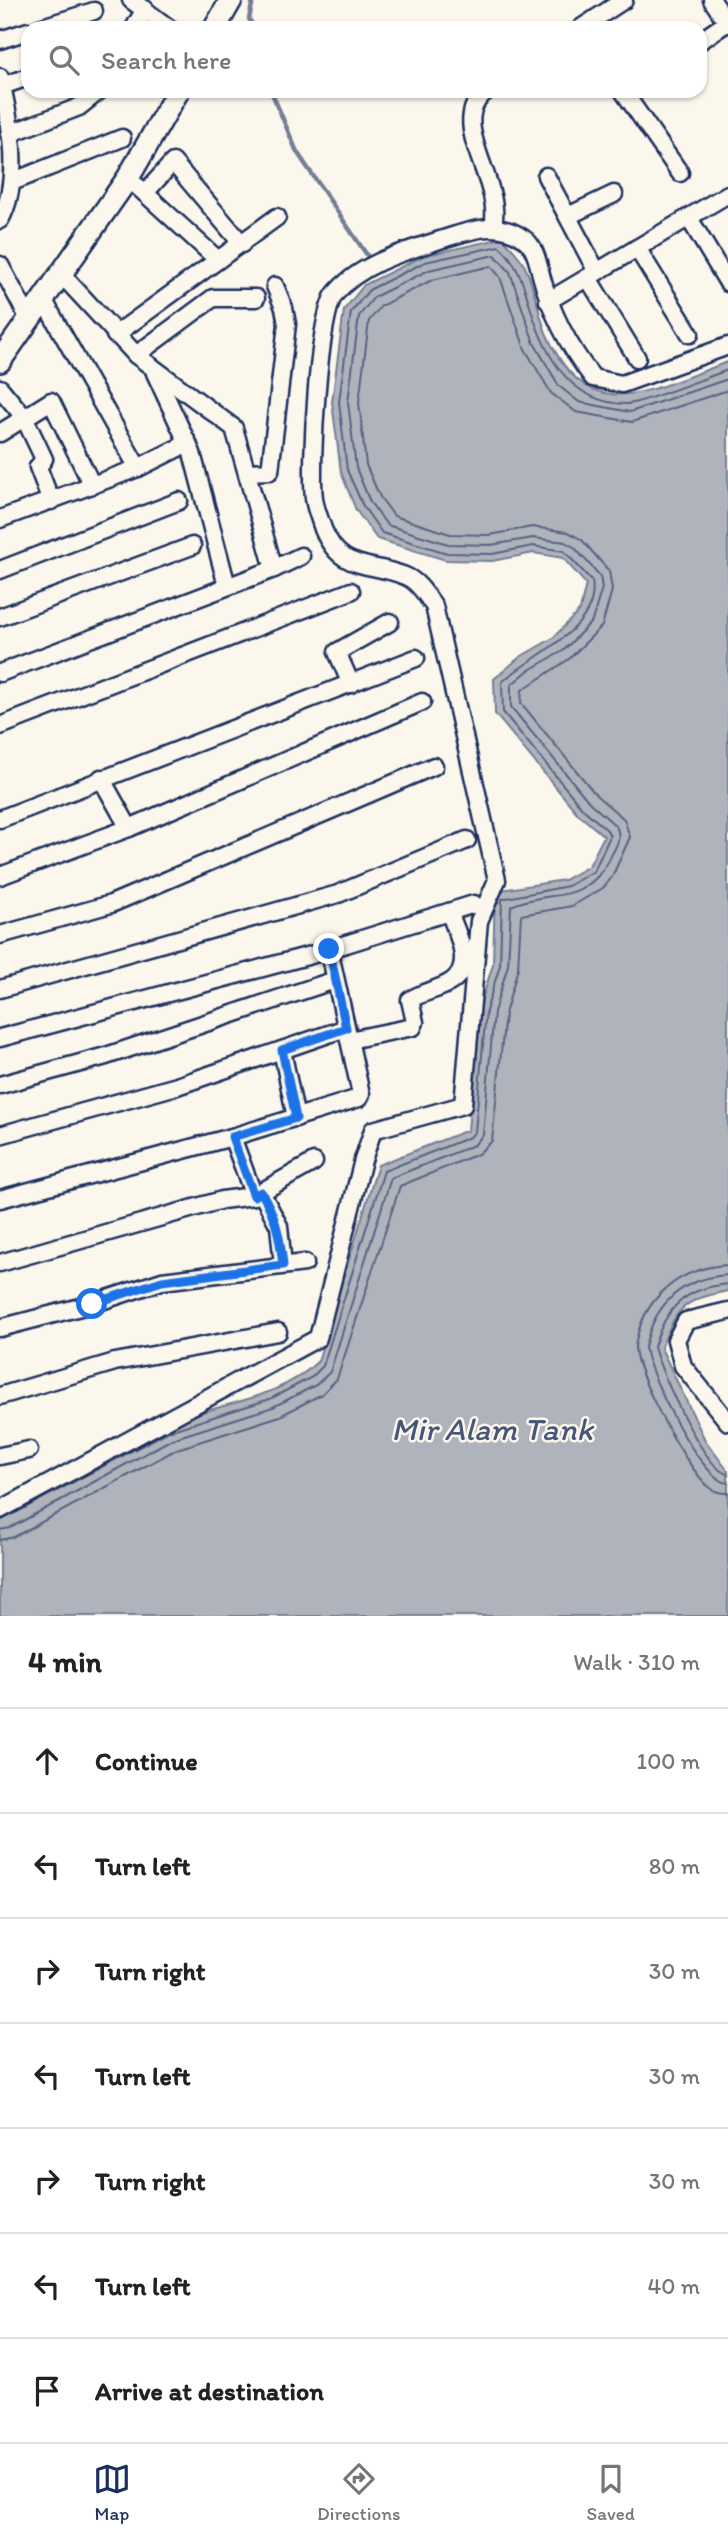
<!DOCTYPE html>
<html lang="en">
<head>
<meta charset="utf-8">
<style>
	:root { --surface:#fff; --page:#f6f6f6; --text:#222; --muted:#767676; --line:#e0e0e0; --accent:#1b2f5e }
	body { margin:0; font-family:Itim,sans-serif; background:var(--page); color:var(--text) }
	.stop { position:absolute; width:21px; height:21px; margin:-16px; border:5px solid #1a73e8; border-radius:50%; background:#fff }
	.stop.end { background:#1a73e8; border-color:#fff; box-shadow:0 2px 7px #0008 }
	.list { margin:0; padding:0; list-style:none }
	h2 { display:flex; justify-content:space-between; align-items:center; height:91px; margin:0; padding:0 28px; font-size:30px }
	h2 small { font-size:23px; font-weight:400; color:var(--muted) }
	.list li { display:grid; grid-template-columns:46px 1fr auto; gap:21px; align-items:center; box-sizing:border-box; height:105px; padding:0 28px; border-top:2px solid var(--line) }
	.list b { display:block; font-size:26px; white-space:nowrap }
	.list em { font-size:23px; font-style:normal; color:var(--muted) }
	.icon { flex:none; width:38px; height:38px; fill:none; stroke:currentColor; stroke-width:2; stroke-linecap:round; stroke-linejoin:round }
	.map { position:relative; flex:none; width:728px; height:1616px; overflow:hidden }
	.search { position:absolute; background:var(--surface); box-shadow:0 2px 5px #0004; left:21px; right:21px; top:21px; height:77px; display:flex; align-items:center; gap:18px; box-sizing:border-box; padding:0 24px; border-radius:21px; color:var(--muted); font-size:26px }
	.sheet { height:826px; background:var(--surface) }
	nav { display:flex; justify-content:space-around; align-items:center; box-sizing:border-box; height:98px; border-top:2px solid var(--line); background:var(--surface); font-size:19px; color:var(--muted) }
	nav a { display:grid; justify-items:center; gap:4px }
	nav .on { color:var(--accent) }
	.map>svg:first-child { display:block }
	.water { fill:#afb3bb; stroke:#747e96; stroke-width:2 }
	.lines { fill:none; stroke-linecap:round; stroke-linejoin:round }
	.shore { stroke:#566483; stroke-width:2 }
	.stream { stroke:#747e96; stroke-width:4.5 }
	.street-casing { stroke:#1b2f5e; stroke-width:21 }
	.secondary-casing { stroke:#1b2f5e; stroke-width:26 }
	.street { stroke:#fbf7ec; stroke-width:16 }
	.secondary { stroke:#fbf7ec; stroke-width:21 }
	.route { stroke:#1a73e8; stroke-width:9 }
	.labels { text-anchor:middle; stroke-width:5; stroke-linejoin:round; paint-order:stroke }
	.water-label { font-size:32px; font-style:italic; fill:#47577a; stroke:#fbf7ec }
</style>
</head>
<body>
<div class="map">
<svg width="728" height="1616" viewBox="0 0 728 1616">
	<rect width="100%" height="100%" fill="#fbf7ec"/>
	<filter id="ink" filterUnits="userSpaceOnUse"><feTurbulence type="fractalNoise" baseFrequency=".0143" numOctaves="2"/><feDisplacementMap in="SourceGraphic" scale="14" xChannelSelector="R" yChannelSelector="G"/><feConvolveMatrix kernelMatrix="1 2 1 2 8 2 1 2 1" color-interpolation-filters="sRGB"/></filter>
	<g filter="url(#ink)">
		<path class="water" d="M503,238C509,246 518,254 523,263C535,284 537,312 547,335C589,431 653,388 728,362V1291C683,1300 678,1306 661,1348L705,1440L728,1471V1616H0V1516C55,1486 109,1450 166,1425C215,1403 279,1401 318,1361L378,1165L468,1130L479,1009L493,964L495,891L564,880L589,866L604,836L578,814L495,714L494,679L520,657L553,638L580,610L586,584L563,558L534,553L492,561L446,560L377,539L356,510L341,472L332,402L344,310L364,285L423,256Z"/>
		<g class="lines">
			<g class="shore">
				<path d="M728,1265C680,1267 642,1298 635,1347C636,1376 686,1467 708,1486C714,1492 720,1493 728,1493"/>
				<path d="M728,1275C682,1278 655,1303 645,1347C648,1374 701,1481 728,1483"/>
				<path d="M728,1284C685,1288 666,1307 654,1347C660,1371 705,1471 728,1474"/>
				<path d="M0,1521L169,1431L270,1399L312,1377L323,1366L384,1171L470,1137L475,1132L486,1011L500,965L502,899L568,886L594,871L610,836L607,830L583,809L503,712L502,682C531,655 601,629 592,581L564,551L533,546L492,554L447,553L382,533L363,506L347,470L339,402L351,312L369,290L425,262L499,246C520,264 525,291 533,316C548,361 574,404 627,404C644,403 707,377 728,370"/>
				<path d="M0,1530L10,1528L172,1439L273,1407L316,1385L330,1372L391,1178L474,1145L483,1135L494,1012L508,965L511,906C553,888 586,907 611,856C617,845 622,837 616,826L590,803L511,707V685L529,670L563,651L592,621L602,588L600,576L574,547L565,542L533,538L491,545L448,544L387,525L370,502L356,468L348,402L359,316L374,297L429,270L495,255L510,272L534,343L559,386L579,402L630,412L728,379"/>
				<path d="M0,1540L14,1537L177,1449L280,1416L322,1394L337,1379L400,1186L478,1154L492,1141L505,1014L518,968L521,915L572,906L603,888L612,877L630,837L624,819L597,796L521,703L522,690L569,659L602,626L612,590L609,571L582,540L568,532L532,527L490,535L450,534L394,516L380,497L366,465L359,402L369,321L381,306L432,280L491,266L500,277L525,349L551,393L576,412L632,422L728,390"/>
			</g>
			<g class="stream">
				<path d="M253,0L249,19L254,28"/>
				<path d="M271,91L297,152L371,261"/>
			</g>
			<defs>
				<g id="street">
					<path d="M131,0L169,28"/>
					<path d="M712,0L728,24"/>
					<path d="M39,28L94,11"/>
					<path d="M134,28L145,9"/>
					<path d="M581,28L624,0"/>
					<path d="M0,40L28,31"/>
					<path d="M700,41L728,22"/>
					<path d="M0,77C10,120 22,180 0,220"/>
					<path d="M2,86L28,77"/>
					<path d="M487,91C444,121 504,181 493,226"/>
					<path d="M623,91L680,173"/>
					<path d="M9,134L79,107L99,91"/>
					<path d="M546,176L597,272"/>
					<path d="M12,182L122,138"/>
					<path d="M137,186L218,260"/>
					<path d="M145,193L173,162L242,244"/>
					<path d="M568,216L614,194"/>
					<path d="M689,218L728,283"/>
					<path d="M637,248L690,334"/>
					<path d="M0,265L29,319"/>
					<path d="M62,275L136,355L234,428L274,569L301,556"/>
					<path d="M588,278L637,358"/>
					<path d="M43,299L138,468"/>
					<path d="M548,301L728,194"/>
					<path d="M115,335L277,217"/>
					<path d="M136,355L213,298H256"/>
					<path d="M155,373L192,453L227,586"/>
					<path d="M0,388L24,417L44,459L38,467L51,501"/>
					<path d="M0,433L51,401L92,485"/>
					<path d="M247,472L270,471L287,324L284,308L275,286"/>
					<path d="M0,519L138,468L188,443"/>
					<path d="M0,570L179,501"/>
					<path d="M0,617L192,546"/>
					<path d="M0,673L274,569"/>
					<path d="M351,684L337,652L390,622"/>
					<path d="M0,726L351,591"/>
					<path d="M101,778L129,828"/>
					<path d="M0,819L416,658"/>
					<path d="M0,876L129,828L422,702"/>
					<path d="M0,935L111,904L434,766"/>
					<path d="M0,989L338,894L467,840"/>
					<path d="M0,1038L311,955L474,904"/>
					<path d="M349,1040L413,1027L415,1022L410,1000C423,991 440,990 452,981C475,965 456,931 449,912"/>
					<path d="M282,1050L296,1118"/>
					<path d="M0,1085L106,1056L335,980"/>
					<path d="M0,1135L177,1086L346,1028"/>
					<path d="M232,1137L254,1196"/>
					<path d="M261,1192L279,1226L283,1265"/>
					<path d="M0,1199L232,1137L359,1098L361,1094L329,949"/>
					<path d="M0,1263L222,1200L254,1196L314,1162"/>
					<path d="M728,1311L686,1321L676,1340L683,1366L728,1422"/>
					<path d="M0,1328L92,1304L162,1281L305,1263"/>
					<path d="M0,1396L115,1362L278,1332"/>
					<path d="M0,1456L29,1450"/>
					<path d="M0,1510L318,1338L363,1160L373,1130L463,1105L479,921L497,880L434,606C426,595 418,581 405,576C369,561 341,573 323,529C320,519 315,508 314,498C310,468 318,315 335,294C360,263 407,251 443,239C471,230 497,220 523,238C535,245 538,263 541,275C551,313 569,347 593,378L622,384L728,346"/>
				</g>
				<g id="secondary">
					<path d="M215,28L231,0"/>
					<path d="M0,361L128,178L178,91"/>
				</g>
			</defs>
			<use href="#street" class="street-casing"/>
			<use href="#secondary" class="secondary-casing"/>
			<use href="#street" class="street"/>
			<use href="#secondary" class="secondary"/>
		</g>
	</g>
	<g class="lines" filter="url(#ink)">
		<path class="route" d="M92,1304L162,1281L283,1265C280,1237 276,1216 261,1192L254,1196L232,1137L296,1118L282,1050L346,1028L329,949"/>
	</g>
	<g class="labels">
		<g class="water-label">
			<text x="492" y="1440">Mir Alam Tank</text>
		</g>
	</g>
</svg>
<div class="stop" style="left:92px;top:1304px"></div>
<div class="stop end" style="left:329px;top:949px"></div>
<div class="search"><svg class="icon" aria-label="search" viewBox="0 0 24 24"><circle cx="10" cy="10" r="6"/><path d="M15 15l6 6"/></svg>Search here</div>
</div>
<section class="sheet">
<h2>4 min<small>Walk · 310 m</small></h2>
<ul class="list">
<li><svg class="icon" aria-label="ahead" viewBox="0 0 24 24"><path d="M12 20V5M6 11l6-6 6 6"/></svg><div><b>Continue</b></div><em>100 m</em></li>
<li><svg class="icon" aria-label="left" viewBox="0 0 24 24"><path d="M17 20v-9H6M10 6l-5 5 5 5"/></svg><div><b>Turn left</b></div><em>80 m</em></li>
<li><svg class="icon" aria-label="right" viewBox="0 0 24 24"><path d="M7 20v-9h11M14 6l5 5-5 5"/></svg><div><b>Turn right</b></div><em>30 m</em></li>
<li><svg class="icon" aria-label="left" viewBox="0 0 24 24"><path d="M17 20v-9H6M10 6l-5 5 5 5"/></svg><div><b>Turn left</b></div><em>30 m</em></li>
<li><svg class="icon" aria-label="right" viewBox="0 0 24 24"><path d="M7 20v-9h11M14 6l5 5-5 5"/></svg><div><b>Turn right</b></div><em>30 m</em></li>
<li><svg class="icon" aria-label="left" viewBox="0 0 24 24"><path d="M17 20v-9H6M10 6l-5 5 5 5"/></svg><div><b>Turn left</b></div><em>40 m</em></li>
<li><svg class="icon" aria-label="arrive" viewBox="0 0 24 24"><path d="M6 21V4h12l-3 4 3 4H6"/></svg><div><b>Arrive at destination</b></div></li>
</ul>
</section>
<nav>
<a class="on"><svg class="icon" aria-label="map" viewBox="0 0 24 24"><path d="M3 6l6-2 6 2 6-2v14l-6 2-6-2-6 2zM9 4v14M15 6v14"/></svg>Map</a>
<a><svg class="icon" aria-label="directions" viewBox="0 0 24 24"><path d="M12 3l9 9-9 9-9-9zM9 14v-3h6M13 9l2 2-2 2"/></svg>Directions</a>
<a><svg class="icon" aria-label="saved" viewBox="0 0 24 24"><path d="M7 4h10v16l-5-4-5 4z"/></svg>Saved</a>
</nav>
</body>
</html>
